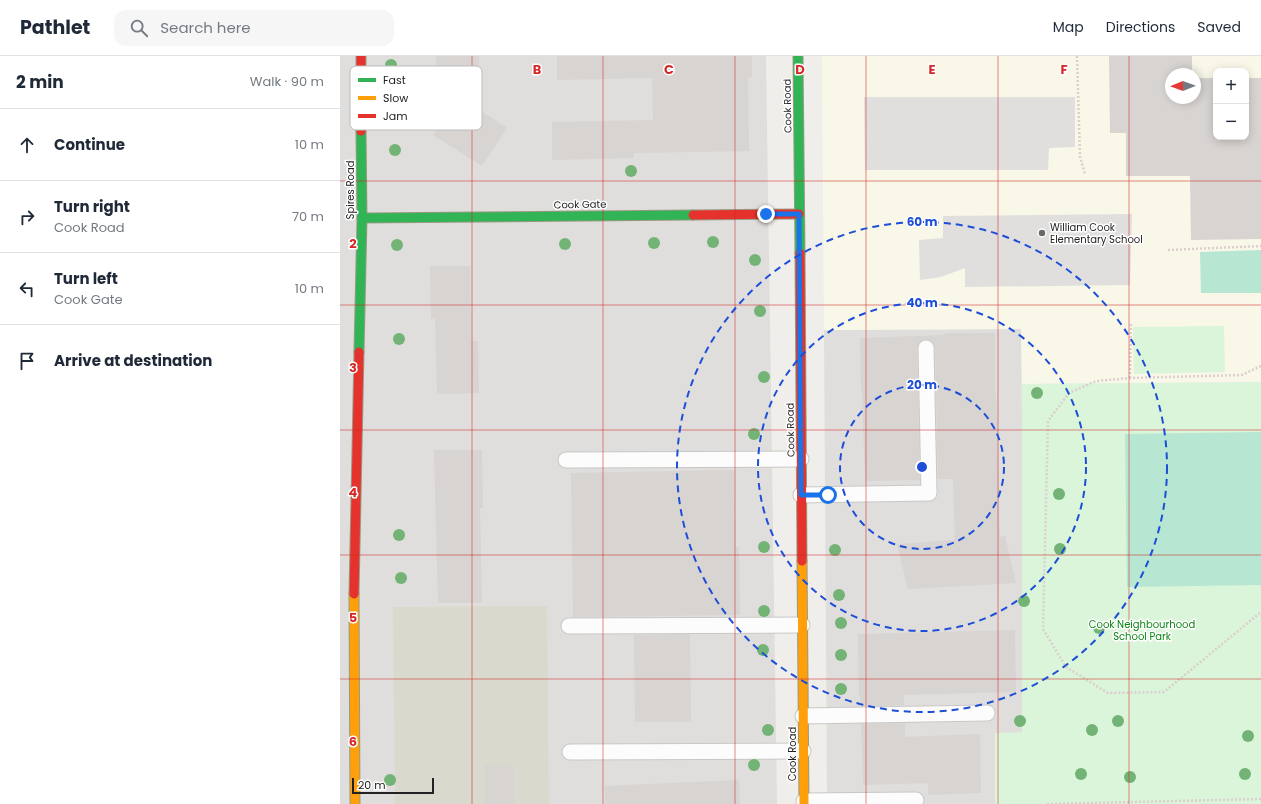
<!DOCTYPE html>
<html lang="en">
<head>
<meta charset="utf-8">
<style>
	:root { --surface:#fff; --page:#f6f6f7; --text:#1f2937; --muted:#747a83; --line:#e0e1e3 }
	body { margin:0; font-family:Poppins,sans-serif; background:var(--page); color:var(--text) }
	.controls { position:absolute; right:12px; top:12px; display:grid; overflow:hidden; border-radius:8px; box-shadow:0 2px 10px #0003 }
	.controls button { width:36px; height:36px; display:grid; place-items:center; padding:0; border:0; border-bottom:1px solid var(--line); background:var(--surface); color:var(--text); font:20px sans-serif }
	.compass { position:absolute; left:825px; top:12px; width:36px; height:36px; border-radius:50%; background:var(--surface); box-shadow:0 2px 10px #0003; rotate:269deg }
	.scale { position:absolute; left:12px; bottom:10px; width:82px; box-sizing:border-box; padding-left:4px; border:2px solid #222; border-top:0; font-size:11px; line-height:14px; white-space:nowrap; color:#222; -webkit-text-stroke:3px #fff; paint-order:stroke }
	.stop { position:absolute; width:12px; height:12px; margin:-9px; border:3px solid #1a73e8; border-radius:50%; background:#fff }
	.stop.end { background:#1a73e8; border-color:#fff; box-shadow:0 1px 4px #0008 }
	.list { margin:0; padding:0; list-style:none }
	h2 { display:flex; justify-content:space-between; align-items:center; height:52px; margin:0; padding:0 16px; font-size:17px }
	h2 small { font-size:13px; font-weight:400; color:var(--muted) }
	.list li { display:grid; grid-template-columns:26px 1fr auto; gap:12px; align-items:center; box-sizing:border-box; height:72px; padding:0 16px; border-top:1px solid var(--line) }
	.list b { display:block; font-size:15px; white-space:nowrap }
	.list p { margin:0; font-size:13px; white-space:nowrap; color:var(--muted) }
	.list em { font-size:13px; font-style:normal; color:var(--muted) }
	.icon { flex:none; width:22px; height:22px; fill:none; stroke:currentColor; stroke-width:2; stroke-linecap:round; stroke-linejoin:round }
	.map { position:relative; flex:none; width:921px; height:748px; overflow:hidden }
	header { display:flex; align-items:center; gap:24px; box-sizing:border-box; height:56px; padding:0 20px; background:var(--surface); border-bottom:1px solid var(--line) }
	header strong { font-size:19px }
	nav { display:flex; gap:22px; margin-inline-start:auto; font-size:14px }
	.search { width:280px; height:36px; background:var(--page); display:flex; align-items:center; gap:10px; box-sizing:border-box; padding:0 14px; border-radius:12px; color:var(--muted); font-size:15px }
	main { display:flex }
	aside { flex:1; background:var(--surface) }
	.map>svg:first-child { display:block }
	.residential { fill:#dfdedc }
	.education { fill:#f8f7e8; fill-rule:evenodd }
	.construction { fill:#d9d9cd }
	.park { fill:#daf5da }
	.pitch { fill:#b7e6d2 }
	.parking { fill:#e0dfde }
	.building { fill:#d7d4d2 }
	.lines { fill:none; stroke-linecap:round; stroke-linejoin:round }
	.lane-casing { stroke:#c9c8c7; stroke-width:17 }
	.fast-casing { stroke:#999a82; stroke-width:11 }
	.slow-casing { stroke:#999a82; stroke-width:11 }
	.jam-casing { stroke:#999a82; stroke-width:11 }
	.path { stroke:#dccecd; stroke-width:2.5; stroke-dasharray:2 2; stroke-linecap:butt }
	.lane { stroke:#fdfcfc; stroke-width:15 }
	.fast { stroke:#30b455; stroke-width:9 }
	.slow { stroke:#ff9f0a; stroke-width:9 }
	.jam { stroke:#e5322d; stroke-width:9 }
	.tree { fill:#73b476 }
	.route { stroke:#1a73e8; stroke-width:5 }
	.grid { fill:none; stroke:#d62828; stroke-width:1; stroke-opacity:0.55 }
	.ring { fill:none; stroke:#1d4ed8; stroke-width:2; stroke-dasharray:7 5 }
	.poi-dot { fill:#6a6968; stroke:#fff; stroke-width:1.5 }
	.labels { text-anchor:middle; stroke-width:3; stroke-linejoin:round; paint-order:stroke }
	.street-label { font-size:10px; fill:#222; stroke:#fff }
	.poi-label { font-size:10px; fill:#222; stroke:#fff; text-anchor:start }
	.park-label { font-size:10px; fill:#0c8416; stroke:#fff }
	.key { fill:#fff; stroke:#bdbdbd; stroke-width:1 }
	.key-label { font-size:11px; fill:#222 }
	.grid-label { font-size:13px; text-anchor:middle; font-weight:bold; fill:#d62828; stroke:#fff; stroke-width:3; stroke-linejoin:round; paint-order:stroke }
	.centre { fill:#1d4ed8; stroke:#fff; stroke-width:2 }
	.ring-label { font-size:12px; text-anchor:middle; font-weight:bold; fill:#1d4ed8; stroke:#fff; stroke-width:3; stroke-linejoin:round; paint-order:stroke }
</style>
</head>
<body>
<header>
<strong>Pathlet</strong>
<div class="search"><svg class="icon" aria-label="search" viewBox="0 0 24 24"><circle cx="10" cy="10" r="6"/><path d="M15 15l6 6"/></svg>Search here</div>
<nav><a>Map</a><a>Directions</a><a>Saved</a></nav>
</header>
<main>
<aside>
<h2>2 min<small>Walk · 90 m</small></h2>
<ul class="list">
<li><svg class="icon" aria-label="ahead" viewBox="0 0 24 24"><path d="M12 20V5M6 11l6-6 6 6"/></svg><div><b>Continue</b></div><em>10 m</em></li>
<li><svg class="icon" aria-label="right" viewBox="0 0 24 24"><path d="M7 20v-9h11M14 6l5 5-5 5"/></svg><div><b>Turn right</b><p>Cook Road</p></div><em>70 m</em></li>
<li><svg class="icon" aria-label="left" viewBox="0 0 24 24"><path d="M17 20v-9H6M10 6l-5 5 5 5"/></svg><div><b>Turn left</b><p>Cook Gate</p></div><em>10 m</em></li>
<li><svg class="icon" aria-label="arrive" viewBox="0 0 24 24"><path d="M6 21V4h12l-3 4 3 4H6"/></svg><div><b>Arrive at destination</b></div></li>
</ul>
</aside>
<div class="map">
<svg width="921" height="748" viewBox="0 0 921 748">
	<rect width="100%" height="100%" fill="#f0eeeb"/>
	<g class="residential">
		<path d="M0,0H426L437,748H0Z"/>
		<path d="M681,273L683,470L682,677H655V748H487L484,274Z"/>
	</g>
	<path class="education" d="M482,0H921V326L682,328L681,273L484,274ZM876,15H906V81H876ZM831,18H855V42H831Z"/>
	<path class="construction" d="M207,550L209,748H55L53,551Z"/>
	<g class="park">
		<path d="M884,270L885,316L794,318L793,271Z"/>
		<path d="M921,326V748H655V677L682,676V328Z"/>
	</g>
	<g class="pitch">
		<path d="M921,194V237H861L860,196Z"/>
		<path d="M921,376V529L787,531L785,378Z"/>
	</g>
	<g class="parking">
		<path d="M524,41H735V91L709,92L708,114H525Z"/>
		<path d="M792,158L790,229L625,231V212L601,221L580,224L579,184L603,182V160Z"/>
	</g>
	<g class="building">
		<path d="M96,0H139L140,54L167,72L142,110L93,79L121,36L96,37Z"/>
		<path d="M217,0H412V21H408L409,95L294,97V102L212,104V66L313,64L312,22L217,24Z"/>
		<path d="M769,0H852V18H831V42H855V22H876V81H906V22H921V183L851,184L850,120H786V77H770Z"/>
		<path d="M90,210H130L131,285H138L139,337L97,338L95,262L91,263Z"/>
		<path d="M605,277H655V337H656L660,481L665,480L676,527L568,533L557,488L615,484L613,423H598L595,292L593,287L590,284L585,283L581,285L578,288L577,292L580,424L525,425L522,335H521L520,282L605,279Z"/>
		<path d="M94,394H142L143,452H140L142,547H98Z"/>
		<path d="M394,414L396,491H399L400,559L233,561L231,417Z"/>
		<path d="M675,574L676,636L564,639V649L521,650L520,640H519L518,578Z"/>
		<path d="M350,578L351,666H295L294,579Z"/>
		<path d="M565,667V681L640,678L641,737L588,739V727L523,729L521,668Z"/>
		<rect x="145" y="709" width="29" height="39"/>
		<path d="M399,724L400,748H265V730Z"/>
	</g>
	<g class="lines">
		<defs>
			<g id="lane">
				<path d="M226,404L461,403"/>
				<path d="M461,439L589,437L586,292"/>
				<path d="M229,570L462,569"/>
				<path d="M463,660L647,657"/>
				<path d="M230,696L463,695"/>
				<path d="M464,745L576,744"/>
			</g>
			<g id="fast">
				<path d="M458,0L460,197"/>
				<path d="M22,162L353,159"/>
				<path d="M19,296L22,162L21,75"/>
			</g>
			<g id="slow">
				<path d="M462,505L464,748"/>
				<path d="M14,538L15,748"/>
			</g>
			<g id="jam">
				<path d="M21,0V75"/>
				<path d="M353,159L459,158"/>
				<path d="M460,197L462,505"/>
				<path d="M14,538L19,296"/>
			</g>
		</defs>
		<use href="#lane" class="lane-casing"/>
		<use href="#fast" class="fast-casing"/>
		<use href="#slow" class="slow-casing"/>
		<use href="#jam" class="jam-casing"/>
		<g class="path">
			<path d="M737,0L740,101L745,118"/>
			<path d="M828,194L921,190"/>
			<path d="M921,310L902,319L790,322L756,325L729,337L708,365L703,573L726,611L768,637L824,636L921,556"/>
			<path d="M790,322L791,266"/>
			<path d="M707,748L921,743"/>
		</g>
		<use href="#lane" class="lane"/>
		<use href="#fast" class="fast"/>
		<use href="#slow" class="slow"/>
		<use href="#jam" class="jam"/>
	</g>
	<g class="tree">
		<circle cx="51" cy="9" r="6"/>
		<circle cx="55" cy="94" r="6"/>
		<circle cx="291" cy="115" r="6"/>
		<circle cx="373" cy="186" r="6"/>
		<circle cx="314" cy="187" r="6"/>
		<circle cx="225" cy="188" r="6"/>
		<circle cx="57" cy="189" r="6"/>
		<circle cx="415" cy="204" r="6"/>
		<circle cx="420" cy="255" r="6"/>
		<circle cx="59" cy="283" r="6"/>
		<circle cx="424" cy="321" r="6"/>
		<circle cx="697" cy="337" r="6"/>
		<circle cx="414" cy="378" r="6"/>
		<circle cx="719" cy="438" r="6"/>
		<circle cx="59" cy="479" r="6"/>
		<circle cx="424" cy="491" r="6"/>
		<circle cx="720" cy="493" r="6"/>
		<circle cx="495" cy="494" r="6"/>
		<circle cx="61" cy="522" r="6"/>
		<circle cx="499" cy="539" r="6"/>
		<circle cx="684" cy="545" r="6"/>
		<circle cx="424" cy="555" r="6"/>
		<circle cx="501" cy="567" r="6"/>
		<circle cx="759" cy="572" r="6"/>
		<circle cx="423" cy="594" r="6"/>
		<circle cx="501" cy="599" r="6"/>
		<circle cx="501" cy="633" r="6"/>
		<circle cx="680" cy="665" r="6"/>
		<circle cx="778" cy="665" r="6"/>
		<circle cx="428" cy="674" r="6"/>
		<circle cx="752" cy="674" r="6"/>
		<circle cx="908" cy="680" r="6"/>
		<circle cx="414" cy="709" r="6"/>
		<circle cx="741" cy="718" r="6"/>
		<circle cx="905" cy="718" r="6"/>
		<circle cx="790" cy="721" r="6"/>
		<circle cx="50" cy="724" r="6"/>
	</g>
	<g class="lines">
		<path class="route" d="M426,158H459L461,439H488"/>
	</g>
	<path class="grid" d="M132,0V748M263,0V748M395,0V748M526,0V748M658,0V748M789,0V748M0,125H921M0,249H921M0,374H921M0,499H921M0,623H921"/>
	<g class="ring">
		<circle cx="582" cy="411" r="82"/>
		<circle cx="582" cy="411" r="164"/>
		<circle cx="582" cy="411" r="245"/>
	</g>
	<circle class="poi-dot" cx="702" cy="177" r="4"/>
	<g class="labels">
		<g class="street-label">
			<text transform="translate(447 50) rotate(-91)" y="4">Cook Road</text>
			<text transform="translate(10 134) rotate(-90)" y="4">Spires Road</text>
			<text transform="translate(240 148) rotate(-1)" y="4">Cook Gate</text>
			<text transform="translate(450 374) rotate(-91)" y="4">Cook Road</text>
			<text transform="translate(452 698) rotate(-90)" y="4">Cook Road</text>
		</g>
		<g class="poi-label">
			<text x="710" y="175">William Cook<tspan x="710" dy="12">Elementary School</tspan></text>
		</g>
		<g class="park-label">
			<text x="802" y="572">Cook Neighbourhood<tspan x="802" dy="12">School Park</tspan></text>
		</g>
	</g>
	<rect x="10" y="10" width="132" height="64" rx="6" class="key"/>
	<rect x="18" y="22" width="18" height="4" fill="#30b455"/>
	<rect x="18" y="40" width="18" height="4" fill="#ff9f0a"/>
	<rect x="18" y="58" width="18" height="4" fill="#e5322d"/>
	<g class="key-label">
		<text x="43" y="28">Fast</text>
		<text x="43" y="46">Slow</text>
		<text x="43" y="64">Jam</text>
	</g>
	<g class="grid-label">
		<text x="197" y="18">B</text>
		<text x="329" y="18">C</text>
		<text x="460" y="18">D</text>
		<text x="592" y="18">E</text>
		<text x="724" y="18">F</text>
		<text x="13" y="192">2</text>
		<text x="13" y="316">3</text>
		<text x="13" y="441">4</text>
		<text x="13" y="566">5</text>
		<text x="13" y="690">6</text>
	</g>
	<circle cx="582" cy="411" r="6" class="centre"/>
	<g class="ring-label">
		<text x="582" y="170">60 m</text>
		<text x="582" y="251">40 m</text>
		<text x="582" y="333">20 m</text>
	</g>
</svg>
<div class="controls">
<button>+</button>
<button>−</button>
</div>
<svg class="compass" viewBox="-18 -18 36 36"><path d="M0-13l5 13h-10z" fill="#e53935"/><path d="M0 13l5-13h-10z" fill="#747a83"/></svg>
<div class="scale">20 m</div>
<div class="stop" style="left:488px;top:439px"></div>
<div class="stop end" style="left:426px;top:158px"></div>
</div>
</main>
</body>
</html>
